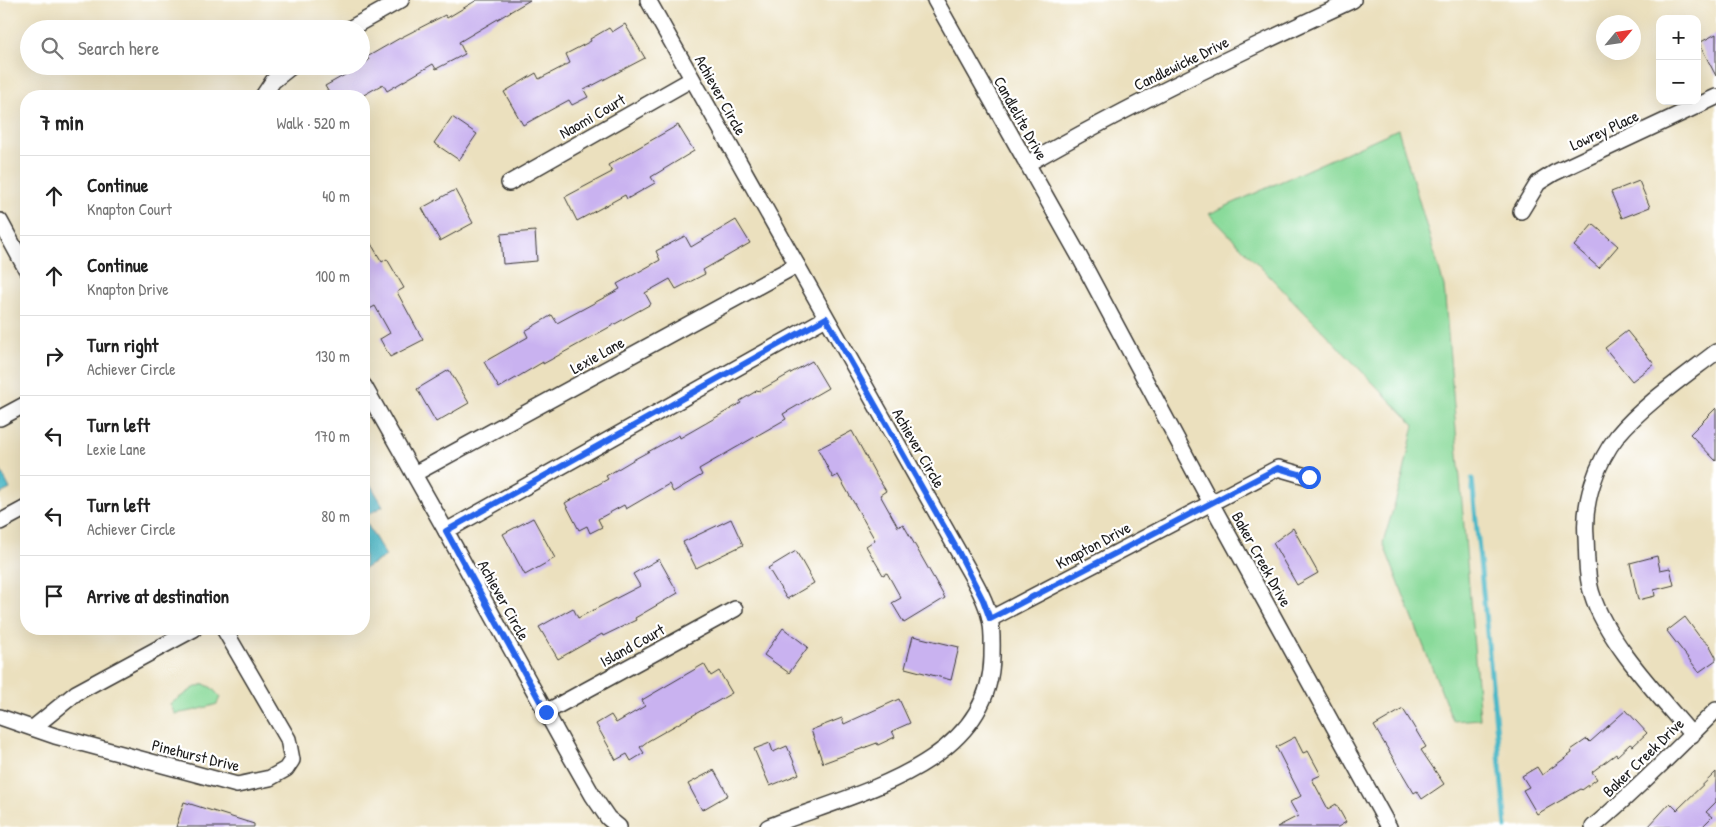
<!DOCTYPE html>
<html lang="en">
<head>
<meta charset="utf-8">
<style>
	:root { --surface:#fff; --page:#f6f6f6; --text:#222; --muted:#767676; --line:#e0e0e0 }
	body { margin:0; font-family:"Patrick Hand",sans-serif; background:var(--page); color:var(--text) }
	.controls { position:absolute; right:15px; top:15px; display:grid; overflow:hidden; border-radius:10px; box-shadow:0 5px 20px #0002 }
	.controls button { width:45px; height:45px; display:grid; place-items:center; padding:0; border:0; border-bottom:1px solid var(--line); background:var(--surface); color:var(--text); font:25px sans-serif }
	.compass { position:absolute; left:1596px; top:15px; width:45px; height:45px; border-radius:50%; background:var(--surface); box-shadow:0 5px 20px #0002; rotate:61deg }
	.stop { position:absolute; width:15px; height:15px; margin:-11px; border:4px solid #2563eb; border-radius:50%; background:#fff }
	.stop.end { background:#2563eb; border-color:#fff; box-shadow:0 1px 5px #0008 }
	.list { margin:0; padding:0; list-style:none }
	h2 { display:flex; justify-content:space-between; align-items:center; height:65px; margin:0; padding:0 20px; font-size:21px }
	h2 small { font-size:16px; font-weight:400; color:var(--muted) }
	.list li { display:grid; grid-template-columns:32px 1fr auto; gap:15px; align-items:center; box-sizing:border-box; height:80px; padding:0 20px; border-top:1px solid var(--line) }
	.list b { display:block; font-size:19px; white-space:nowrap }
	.list p { margin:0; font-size:16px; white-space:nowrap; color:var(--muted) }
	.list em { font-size:16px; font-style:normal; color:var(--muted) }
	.icon { flex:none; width:28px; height:28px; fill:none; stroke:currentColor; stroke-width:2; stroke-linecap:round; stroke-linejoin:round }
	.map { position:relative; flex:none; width:1716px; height:827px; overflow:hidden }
	.search { position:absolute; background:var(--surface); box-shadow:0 5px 20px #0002; left:20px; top:20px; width:350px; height:55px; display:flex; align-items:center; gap:12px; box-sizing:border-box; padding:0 18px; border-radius:28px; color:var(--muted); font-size:19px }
	.panel { position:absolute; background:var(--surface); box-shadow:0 5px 20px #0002; left:20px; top:90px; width:350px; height:545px; border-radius:20px }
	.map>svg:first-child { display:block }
	.green { fill:#89da9a; stroke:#527b5b }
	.water { fill:#4bb8c7; stroke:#346a72 }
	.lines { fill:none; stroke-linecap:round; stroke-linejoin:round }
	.stream { stroke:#4bb8c7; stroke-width:5 }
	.building { fill:#c9b2f0 }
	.street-casing { stroke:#3b3934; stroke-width:18 }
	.street { stroke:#fff; stroke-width:15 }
	.route { stroke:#2563eb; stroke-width:6 }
	.labels { text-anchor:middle; stroke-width:4.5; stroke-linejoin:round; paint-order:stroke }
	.street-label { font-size:16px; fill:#1c1c1c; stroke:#fff }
</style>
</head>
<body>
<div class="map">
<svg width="1716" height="827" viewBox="0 0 1716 827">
	<rect width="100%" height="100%" fill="#fff"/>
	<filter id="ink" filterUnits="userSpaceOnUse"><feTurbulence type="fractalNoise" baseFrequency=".02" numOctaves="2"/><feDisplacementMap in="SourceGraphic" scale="10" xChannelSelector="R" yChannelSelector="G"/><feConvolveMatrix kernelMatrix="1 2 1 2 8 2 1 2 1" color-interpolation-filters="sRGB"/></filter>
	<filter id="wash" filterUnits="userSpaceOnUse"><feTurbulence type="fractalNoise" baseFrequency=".0096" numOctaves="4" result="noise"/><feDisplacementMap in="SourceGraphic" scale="20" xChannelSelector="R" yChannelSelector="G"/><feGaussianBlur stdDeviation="1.12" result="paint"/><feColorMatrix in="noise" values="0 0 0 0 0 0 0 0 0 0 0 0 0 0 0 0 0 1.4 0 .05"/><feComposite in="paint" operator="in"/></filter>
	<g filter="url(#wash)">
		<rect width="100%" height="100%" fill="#ebe0be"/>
		<g class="green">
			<path d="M1398,129L1444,286L1480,719L1453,721L1383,543L1403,476L1414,425L1209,214Z"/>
			<path d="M204,684L212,688L220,697L217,704L197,710L175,714L170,704L194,688Z"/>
		</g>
		<g class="water">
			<path d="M0,469L10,489L0,494Z"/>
			<path d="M365,475L383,506L364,517V476Z"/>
			<path d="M364,519L386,556L364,569Z"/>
		</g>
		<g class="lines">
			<path class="stream" d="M1472,479L1506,827"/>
		</g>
		<g id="blocks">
			<g class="building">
				<path d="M477,0H530L459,42L465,54L436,69L433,64L387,91L383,84L362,96H331L325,86L361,66L369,60L367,57L400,38L445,15L447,18Z"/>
				<path d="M625,24L645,58L584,90L588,97L572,105L569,100L523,125L504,92L536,73L539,79L570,63L566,54L591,41L590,39L609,28L612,32Z"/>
				<path d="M1716,34V76L1699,43Z"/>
				<path d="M452,117L477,134L459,160L434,143Z"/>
				<path d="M678,125L694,151L651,177L655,183L627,199L625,195L577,221L565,197L612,172L608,165Z"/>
				<path d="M1639,181L1650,207L1622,218L1611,192Z"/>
				<path d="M455,190L473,223L440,241L422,208Z"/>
				<path d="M736,220L750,243L703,270L705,274L676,289L670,279L645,293L651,304L543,364V362L499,388L484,362L528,337L525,331L552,315L557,323L620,289L617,284L660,260L656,251L685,236L691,247Z"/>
				<path d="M1593,224L1618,246L1599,268L1574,246Z"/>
				<path d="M535,231L537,261L503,264L501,234Z"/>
				<path d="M364,232L382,262L387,259L404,288L397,292L423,340L390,357L380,339L390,333L375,306L364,312Z"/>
				<path d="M1627,331L1654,364L1632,381L1605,348Z"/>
				<path d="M812,361L828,388L783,414L786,419L699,469L702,475L673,492L669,484L626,509L624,505L598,519L602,527L590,533L587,526L579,530L565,503L608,479L606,476L633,460L679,435L680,438L741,403L740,401L758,390L759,391Z"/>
				<path d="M449,370L469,403L436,422L417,389Z"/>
				<path d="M1716,408V461L1690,434Z"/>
				<path d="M852,431L876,475L886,491L880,495L898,527L903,524L945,598L904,623L892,603L901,598L887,573L883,575L866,546L875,540L838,475L833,478L818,449Z"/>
				<path d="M533,518L555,558L525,575L503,534Z"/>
				<path d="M731,519L743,545L696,568L683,542Z"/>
				<path d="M1293,528L1318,573L1297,585L1273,543Z"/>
				<path d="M796,551L814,583L787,599L768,568Z"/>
				<path d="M1657,556L1660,570L1670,568L1674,585L1654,590L1655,596L1638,600L1630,563Z"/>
				<path d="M659,559L678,593L635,618L636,620L603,636L602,634L558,659L539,627L573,608L578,618L640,586L633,574Z"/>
				<path d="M1685,617L1699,636L1710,646L1716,657V660L1699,672L1667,631Z"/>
				<path d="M783,628L808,647L789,673L764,655Z"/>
				<path d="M913,636L959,647L951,680L905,668Z"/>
				<path d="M704,664L711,676L719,671L732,693L648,741L640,747L644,753L631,761L627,754L616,760L596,724L611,715L616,723L645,706L642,700Z"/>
				<path d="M899,699L910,723L892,731L895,737L878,745L877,743L823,763L811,730L842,718L844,724Z"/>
				<path d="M1403,709L1426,747L1421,750L1444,784L1422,799L1417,791L1414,793L1374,726Z"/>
				<path d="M1626,710L1647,733L1633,746L1630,744L1617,756L1616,754L1592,772L1597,779L1582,790L1581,789L1537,814L1523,790L1529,787L1522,776L1537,767L1542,775L1572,753L1571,750L1587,739L1590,742Z"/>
				<path d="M1295,737L1303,753L1308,751L1321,775L1312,779L1328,809L1336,804L1346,822L1338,827H1277L1298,816L1290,802L1301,796L1276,747Z"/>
				<path d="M770,743L773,752L787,746L799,774L770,786L754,749Z"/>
				<path d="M714,770L728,795L702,810L688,784Z"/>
				<path d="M1716,772V802L1706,812L1712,817L1702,827H1648L1670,803L1677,810Z"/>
				<path d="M184,802L254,824V827H176Z"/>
			</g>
		</g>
	</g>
	<g filter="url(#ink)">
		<use href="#blocks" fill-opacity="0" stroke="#3b3934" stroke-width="1"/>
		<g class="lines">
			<defs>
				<g id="street">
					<path d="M648,0L959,553C970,574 985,596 990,619C993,631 992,644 992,657C990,767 850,794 768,827"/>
					<path d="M935,0L1078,254L1211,503L1389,827"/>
					<path d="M349,29L401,0"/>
					<path d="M263,96L273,81L292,66"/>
					<path d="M1027,164C1133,103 1243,51 1353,0"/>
					<path d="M509,183L692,79"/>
					<path d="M1521,211L1538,183L1554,173L1716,97"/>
					<path d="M0,221L26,269"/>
					<path d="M364,386L446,531L569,754L593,796L608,818L619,827"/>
					<path d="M0,418L26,404"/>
					<path d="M414,474L797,265"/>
					<path d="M0,522L26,508"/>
					<path d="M446,531L826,318"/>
					<path d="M990,619L1278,468L1309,477"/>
					<path d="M546,712L735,609"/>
					<path d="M0,717L55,736L237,785L270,778L286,769L292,760L288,739L224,629"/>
					<path d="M33,728L76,693L194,629"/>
					<path d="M1692,735C1660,697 1606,641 1592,594C1586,576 1587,555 1586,537C1583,502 1596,463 1618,435C1643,405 1685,376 1716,352"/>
					<path d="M1593,827C1636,790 1676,750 1716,710"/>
				</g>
			</defs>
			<use href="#street" class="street-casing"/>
			<use href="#street" class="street"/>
		</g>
	</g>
	<g class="lines" filter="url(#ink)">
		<path class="route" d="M546,712L446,531L826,318L959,553L983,600L990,619L1278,468L1309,477"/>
	</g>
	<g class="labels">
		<g class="street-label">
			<text transform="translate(1181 63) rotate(-26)" y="6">Candlewicke Drive</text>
			<text transform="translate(721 95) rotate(61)" y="6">Achiever Circle</text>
			<text transform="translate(592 116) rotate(-30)" y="6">Naomi Court</text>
			<text transform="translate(1021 118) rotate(61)" y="6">Candlelite Drive</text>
			<text transform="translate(1604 130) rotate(-25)" y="6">Lowrey Place</text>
			<text transform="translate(597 355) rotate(-29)" y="6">Lexie Lane</text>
			<text transform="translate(919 448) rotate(60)" y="6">Achiever Circle</text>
			<text transform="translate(1093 545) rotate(-28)" y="6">Knapton Drive</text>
			<text transform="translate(1262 559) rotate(61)" y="6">Baker Creek Drive</text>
			<text transform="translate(504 600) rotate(61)" y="6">Achiever Circle</text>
			<text transform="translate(632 645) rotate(-29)" y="6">Island Court</text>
			<text transform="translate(196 755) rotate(14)" y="6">Pinehurst Drive</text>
			<text transform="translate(1643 757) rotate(-44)" y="6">Baker Creek Drive</text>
		</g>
	</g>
</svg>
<div class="controls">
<button>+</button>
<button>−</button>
</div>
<svg class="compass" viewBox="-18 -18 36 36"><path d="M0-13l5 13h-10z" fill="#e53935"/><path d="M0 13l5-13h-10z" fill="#767676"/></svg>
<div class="stop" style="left:1309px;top:477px"></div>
<div class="stop end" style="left:546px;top:712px"></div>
<div class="search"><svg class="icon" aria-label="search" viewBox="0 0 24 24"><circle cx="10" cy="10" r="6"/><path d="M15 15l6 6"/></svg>Search here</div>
<section class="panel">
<h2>7 min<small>Walk · 520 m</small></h2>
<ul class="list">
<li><svg class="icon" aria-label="ahead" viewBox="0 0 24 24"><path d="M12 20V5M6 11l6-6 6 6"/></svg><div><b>Continue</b><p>Knapton Court</p></div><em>40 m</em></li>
<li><svg class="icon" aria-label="ahead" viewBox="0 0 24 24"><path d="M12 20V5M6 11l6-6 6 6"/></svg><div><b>Continue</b><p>Knapton Drive</p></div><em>100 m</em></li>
<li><svg class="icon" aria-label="right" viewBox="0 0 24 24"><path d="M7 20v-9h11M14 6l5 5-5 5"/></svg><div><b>Turn right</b><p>Achiever Circle</p></div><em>130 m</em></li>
<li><svg class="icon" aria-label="left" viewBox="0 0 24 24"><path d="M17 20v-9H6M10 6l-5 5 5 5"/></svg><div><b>Turn left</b><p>Lexie Lane</p></div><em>170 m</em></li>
<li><svg class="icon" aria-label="left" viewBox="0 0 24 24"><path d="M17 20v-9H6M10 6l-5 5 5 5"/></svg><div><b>Turn left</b><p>Achiever Circle</p></div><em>80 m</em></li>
<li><svg class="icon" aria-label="arrive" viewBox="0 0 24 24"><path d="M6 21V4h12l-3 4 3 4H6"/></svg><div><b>Arrive at destination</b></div></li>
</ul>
</section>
</div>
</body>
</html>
